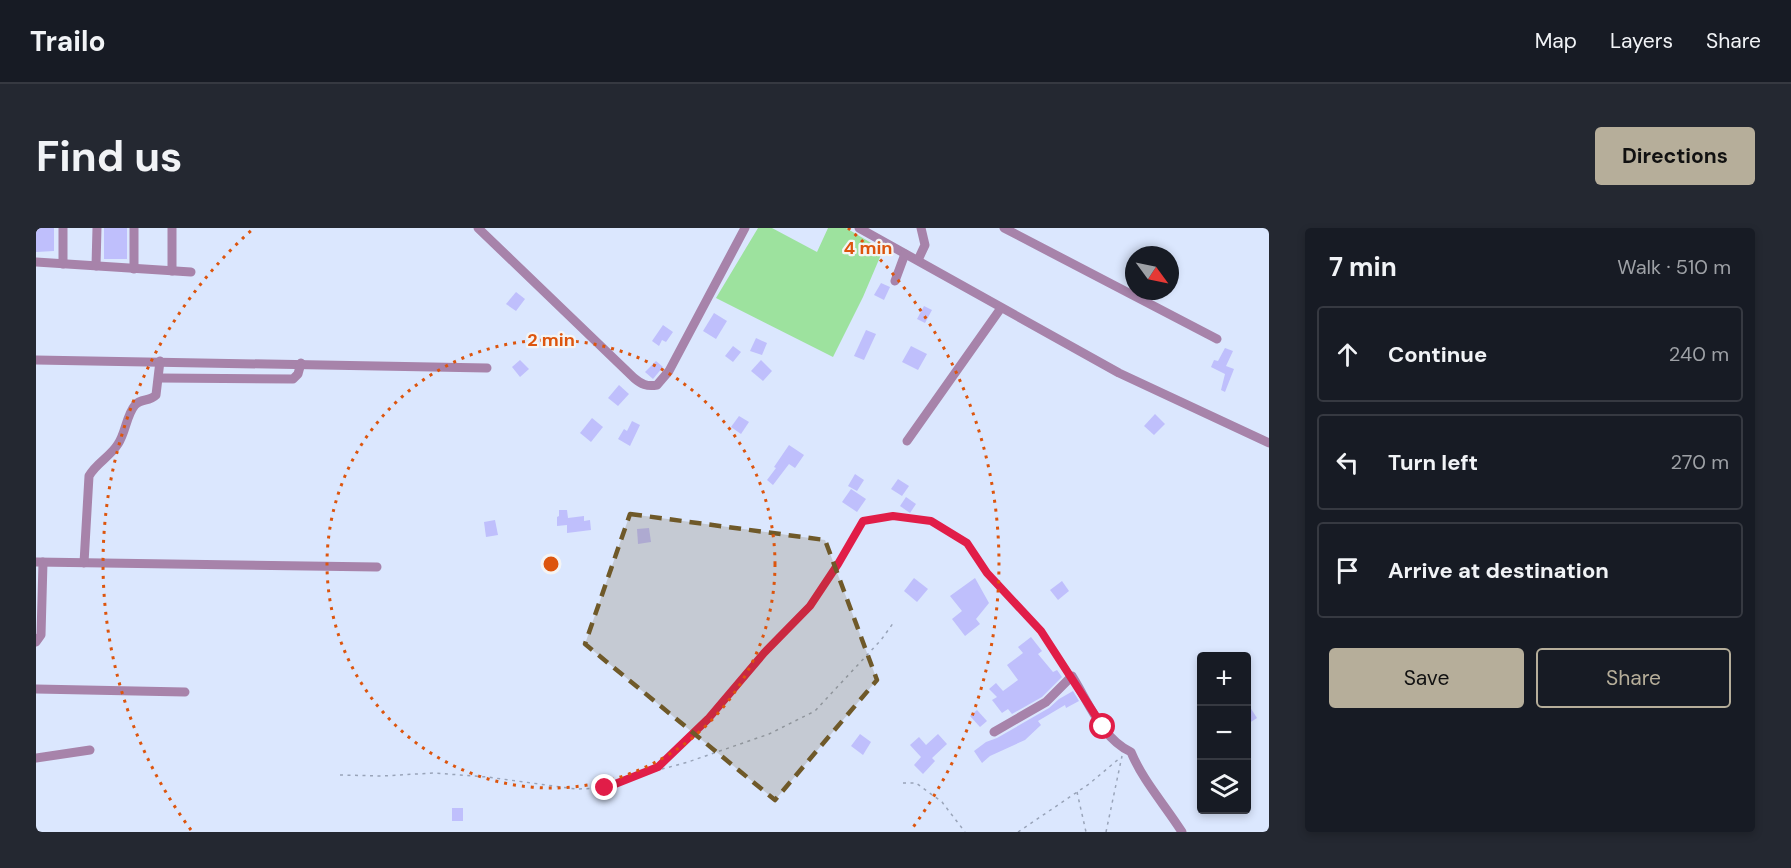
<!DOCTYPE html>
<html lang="en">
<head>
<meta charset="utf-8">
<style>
	:root { --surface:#171b24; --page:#242831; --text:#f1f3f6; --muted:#9ea1a6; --line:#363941; --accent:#b6ae9a }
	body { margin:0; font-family:"DM Sans",sans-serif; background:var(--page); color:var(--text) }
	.controls { position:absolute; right:18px; bottom:18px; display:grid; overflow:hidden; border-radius:6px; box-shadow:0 3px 9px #0003 }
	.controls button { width:54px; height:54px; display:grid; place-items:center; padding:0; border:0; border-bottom:2px solid var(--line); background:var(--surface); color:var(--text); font:30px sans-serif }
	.compass { position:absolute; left:1089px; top:18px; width:54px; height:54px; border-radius:50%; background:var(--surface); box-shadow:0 3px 9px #0003; rotate:123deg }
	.stop { position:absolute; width:18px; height:18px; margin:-14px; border:4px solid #e11d48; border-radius:50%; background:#fff }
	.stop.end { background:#e11d48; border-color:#fff; box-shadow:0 2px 6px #0008 }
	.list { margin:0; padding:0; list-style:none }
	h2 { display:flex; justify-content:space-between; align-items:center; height:78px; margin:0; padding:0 24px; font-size:26px }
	h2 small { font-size:20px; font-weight:400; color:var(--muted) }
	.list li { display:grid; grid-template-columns:39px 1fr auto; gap:18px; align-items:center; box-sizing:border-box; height:96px; margin:0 12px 12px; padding:0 12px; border:2px solid var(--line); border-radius:6px }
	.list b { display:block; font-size:22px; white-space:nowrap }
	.list em { font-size:20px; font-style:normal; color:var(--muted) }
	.actions { display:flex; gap:12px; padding:18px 24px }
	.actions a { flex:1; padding:14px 0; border:2px solid var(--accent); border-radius:6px; text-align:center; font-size:21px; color:var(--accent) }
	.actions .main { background:var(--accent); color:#111 }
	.icon { flex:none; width:33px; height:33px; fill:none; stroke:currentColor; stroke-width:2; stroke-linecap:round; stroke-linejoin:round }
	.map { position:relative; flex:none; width:1233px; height:604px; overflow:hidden; border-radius:6px }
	header { display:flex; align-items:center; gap:36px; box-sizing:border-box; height:84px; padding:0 30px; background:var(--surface); border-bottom:2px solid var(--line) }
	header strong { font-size:28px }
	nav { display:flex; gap:33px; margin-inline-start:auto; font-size:21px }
	.intro { display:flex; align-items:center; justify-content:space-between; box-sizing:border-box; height:144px; padding:0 36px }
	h1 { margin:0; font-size:42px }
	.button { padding:15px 27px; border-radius:6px; background:var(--accent); color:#111; font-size:21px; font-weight:700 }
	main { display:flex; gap:36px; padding:0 36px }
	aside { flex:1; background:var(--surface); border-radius:6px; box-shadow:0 3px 9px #0003 }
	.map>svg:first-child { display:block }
	.green { fill:#9de29e }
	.building { fill:#bfbffc }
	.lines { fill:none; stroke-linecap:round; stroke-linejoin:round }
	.path { stroke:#99a4b9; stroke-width:1.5; stroke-dasharray:3 4.5; stroke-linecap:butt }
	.minor { stroke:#a783aa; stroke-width:9 }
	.route { stroke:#e11d48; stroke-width:8 }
	.marked { fill:#6f5929; fill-opacity:0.2; stroke:#6f5929; stroke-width:4.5; stroke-dasharray:12 8; stroke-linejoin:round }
	.ring { fill:none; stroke:#dd550d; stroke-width:3; stroke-dasharray:3 6 }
	.centre { fill:#dd550d; stroke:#f4f4f4; stroke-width:3 }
	.ring-label { font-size:18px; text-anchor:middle; font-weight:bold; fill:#dd550d; stroke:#f4f4f4; stroke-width:4.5; stroke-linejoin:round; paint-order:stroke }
</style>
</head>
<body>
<header>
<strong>Trailo</strong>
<nav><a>Map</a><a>Layers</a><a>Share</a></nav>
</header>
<div class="intro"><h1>Find us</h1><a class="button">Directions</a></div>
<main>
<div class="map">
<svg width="1233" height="604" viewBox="0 0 1233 604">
	<rect width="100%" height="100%" fill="#dbe7fe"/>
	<path class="green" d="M722,0H736L781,24L792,0H810L847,22L827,69L797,129L680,70Z"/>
	<g class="building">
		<path d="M0,0H18V23L0,24Z"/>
		<rect x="68" y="0" width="23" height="31"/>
		<path d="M845,55L854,59L848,72L838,67Z"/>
		<path d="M480,64L489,71L480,83L470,76Z"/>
		<path d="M888,78L896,82L889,95L881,91Z"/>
		<path d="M678,85L691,93L680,111L667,103Z"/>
		<path d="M627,97L637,104L630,114L626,112L623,118L616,113Z"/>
		<path d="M830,102L840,106L828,132L818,128Z"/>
		<path d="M720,110L731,115L726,127L714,123Z"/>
		<path d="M697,118L705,124L697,134L689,128Z"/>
		<path d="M875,118L891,126L882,142L866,134Z"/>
		<path d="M1189,120L1197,123L1190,138L1198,141L1189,164L1185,162L1189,146L1175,139L1178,132L1182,133Z"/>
		<path d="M484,132L493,141L484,149L476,139Z"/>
		<path d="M725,132L736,143L727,153L715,143Z"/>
		<path d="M620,133L627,139L617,151L609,144Z"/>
		<path d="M583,157L593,166L582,178L572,170Z"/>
		<path d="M1119,186L1129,196L1118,207L1108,198Z"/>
		<path d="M703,188L713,194L705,206L695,199Z"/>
		<path d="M556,190L567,199L555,214L544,205Z"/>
		<path d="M596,193L604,197L594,218L582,211L588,201L591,203Z"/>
		<path d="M753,217L768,227L759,240L753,236L737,257L731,252L740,240L738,239Z"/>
		<path d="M819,246L828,252L821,263L812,258Z"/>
		<path d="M862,251L873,258L866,268L855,261Z"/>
		<path d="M815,261L830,271L821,284L806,274Z"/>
		<path d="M870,269L880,276L874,285L864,278Z"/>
		<path d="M523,282H531L532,290L548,288V293L554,292L555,302L531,305V297L521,298V289L523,288Z"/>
		<path d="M459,292L462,307L450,309L448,294Z"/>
		<path d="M613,300L615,314L602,316L601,301Z"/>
		<path d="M878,350L892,361L881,374L868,363Z"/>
		<path d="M939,350L953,375L940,391L944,396L929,408L916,391L926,383L914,368Z"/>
		<path d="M1026,353L1033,363L1022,372L1014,362Z"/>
		<path d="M995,409L1006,423L1002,426L1017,444L1021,442L1026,449L1006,469L976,486L972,481L966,485L956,472L961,469L953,461L960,455L967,463L982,452L971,437L987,425L982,419Z"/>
		<path d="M1037,463L1043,473L1030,480L1029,477L1002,493L1005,497L989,512L954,528L946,535L938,523L950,514L961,510L1013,480L1023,471Z"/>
		<path d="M1210,473L1221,490L1210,497Z"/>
		<path d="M941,482L951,493L944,499L934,488Z"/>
		<path d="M824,506L835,514L827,527L815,518Z"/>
		<path d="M902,506L911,516L896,530L899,533L887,546L878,537L885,529L874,517L883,509L890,517Z"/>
		<rect x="416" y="580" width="11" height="13"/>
	</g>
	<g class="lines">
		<g class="path">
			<path d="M304,547L346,548L398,545L451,549L540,561L569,560L622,539L672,491L728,425L774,378L802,336L827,293L857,288L895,293L931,315L951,345L1005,403L1030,440"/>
			<path d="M604,547L652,534L733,506L779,483L845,412L858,394"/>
			<path d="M867,555H880L906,574L929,604"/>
			<path d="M1041,564L1050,604"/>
			<path d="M982,604L1053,556L1085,529"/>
			<path d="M1070,604L1086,528"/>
		</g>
		<g class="minor">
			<path d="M27,0V36"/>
			<path d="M136,0V43"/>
			<path d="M442,0L598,150C605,156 611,159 621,157L633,143L709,0"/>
			<path d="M823,0L1083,145L1233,215"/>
			<path d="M968,0L1181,111"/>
			<path d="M882,32L889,17L885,0"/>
			<path d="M0,34L155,44"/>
			<path d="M60,38L61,0"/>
			<path d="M98,41V0"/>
			<path d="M859,53L869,26"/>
			<path d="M0,132L451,140"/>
			<path d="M123,150L257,151L262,146L265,135"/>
			<path d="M871,213L965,80"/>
			<path d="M0,334L341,339"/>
			<path d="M48,335L53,248C60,235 74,229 82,216C90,204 90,188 99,177C105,170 113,174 120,167L124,133"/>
			<path d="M0,414L5,407L7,334"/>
			<path d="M0,461L149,464"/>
			<path d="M958,504L1010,474L1036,448C1052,473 1066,511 1095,524C1107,553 1129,577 1146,604"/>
			<path d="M0,530L54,522"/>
		</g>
	</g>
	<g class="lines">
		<path class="route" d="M569,560L622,539L672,491L728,425L774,378L802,336L827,293L857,288L895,293L931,315L951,345L1005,403L1067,499"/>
	</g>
	<path class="marked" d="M594,286L789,312L841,452L739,572L549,416Z"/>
	<g class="ring">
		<circle cx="515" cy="336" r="224"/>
		<path d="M155 602A448 448 0 0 1 218 0M812 0A448 448 0 0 1 875 602"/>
	</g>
	<circle cx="515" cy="336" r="9" class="centre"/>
	<g class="ring-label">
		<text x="832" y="26">4 min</text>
		<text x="515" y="118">2 min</text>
	</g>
</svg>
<div class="controls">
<button>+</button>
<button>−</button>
<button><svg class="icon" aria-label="layers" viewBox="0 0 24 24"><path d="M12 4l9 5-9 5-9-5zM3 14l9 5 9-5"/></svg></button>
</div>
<svg class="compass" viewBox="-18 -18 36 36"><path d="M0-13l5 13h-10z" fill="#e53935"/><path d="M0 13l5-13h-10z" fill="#9ea1a6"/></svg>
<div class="stop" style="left:1067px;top:499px"></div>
<div class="stop end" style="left:569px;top:560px"></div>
</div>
<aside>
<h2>7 min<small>Walk · 510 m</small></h2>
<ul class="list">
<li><svg class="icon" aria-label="ahead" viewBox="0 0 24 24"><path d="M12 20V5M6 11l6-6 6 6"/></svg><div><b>Continue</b></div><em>240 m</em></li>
<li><svg class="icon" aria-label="left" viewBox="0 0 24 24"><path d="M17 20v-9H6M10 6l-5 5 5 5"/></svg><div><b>Turn left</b></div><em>270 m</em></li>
<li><svg class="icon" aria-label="arrive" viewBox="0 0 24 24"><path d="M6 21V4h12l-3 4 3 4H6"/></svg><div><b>Arrive at destination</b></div></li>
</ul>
<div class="actions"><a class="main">Save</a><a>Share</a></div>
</aside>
</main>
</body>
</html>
